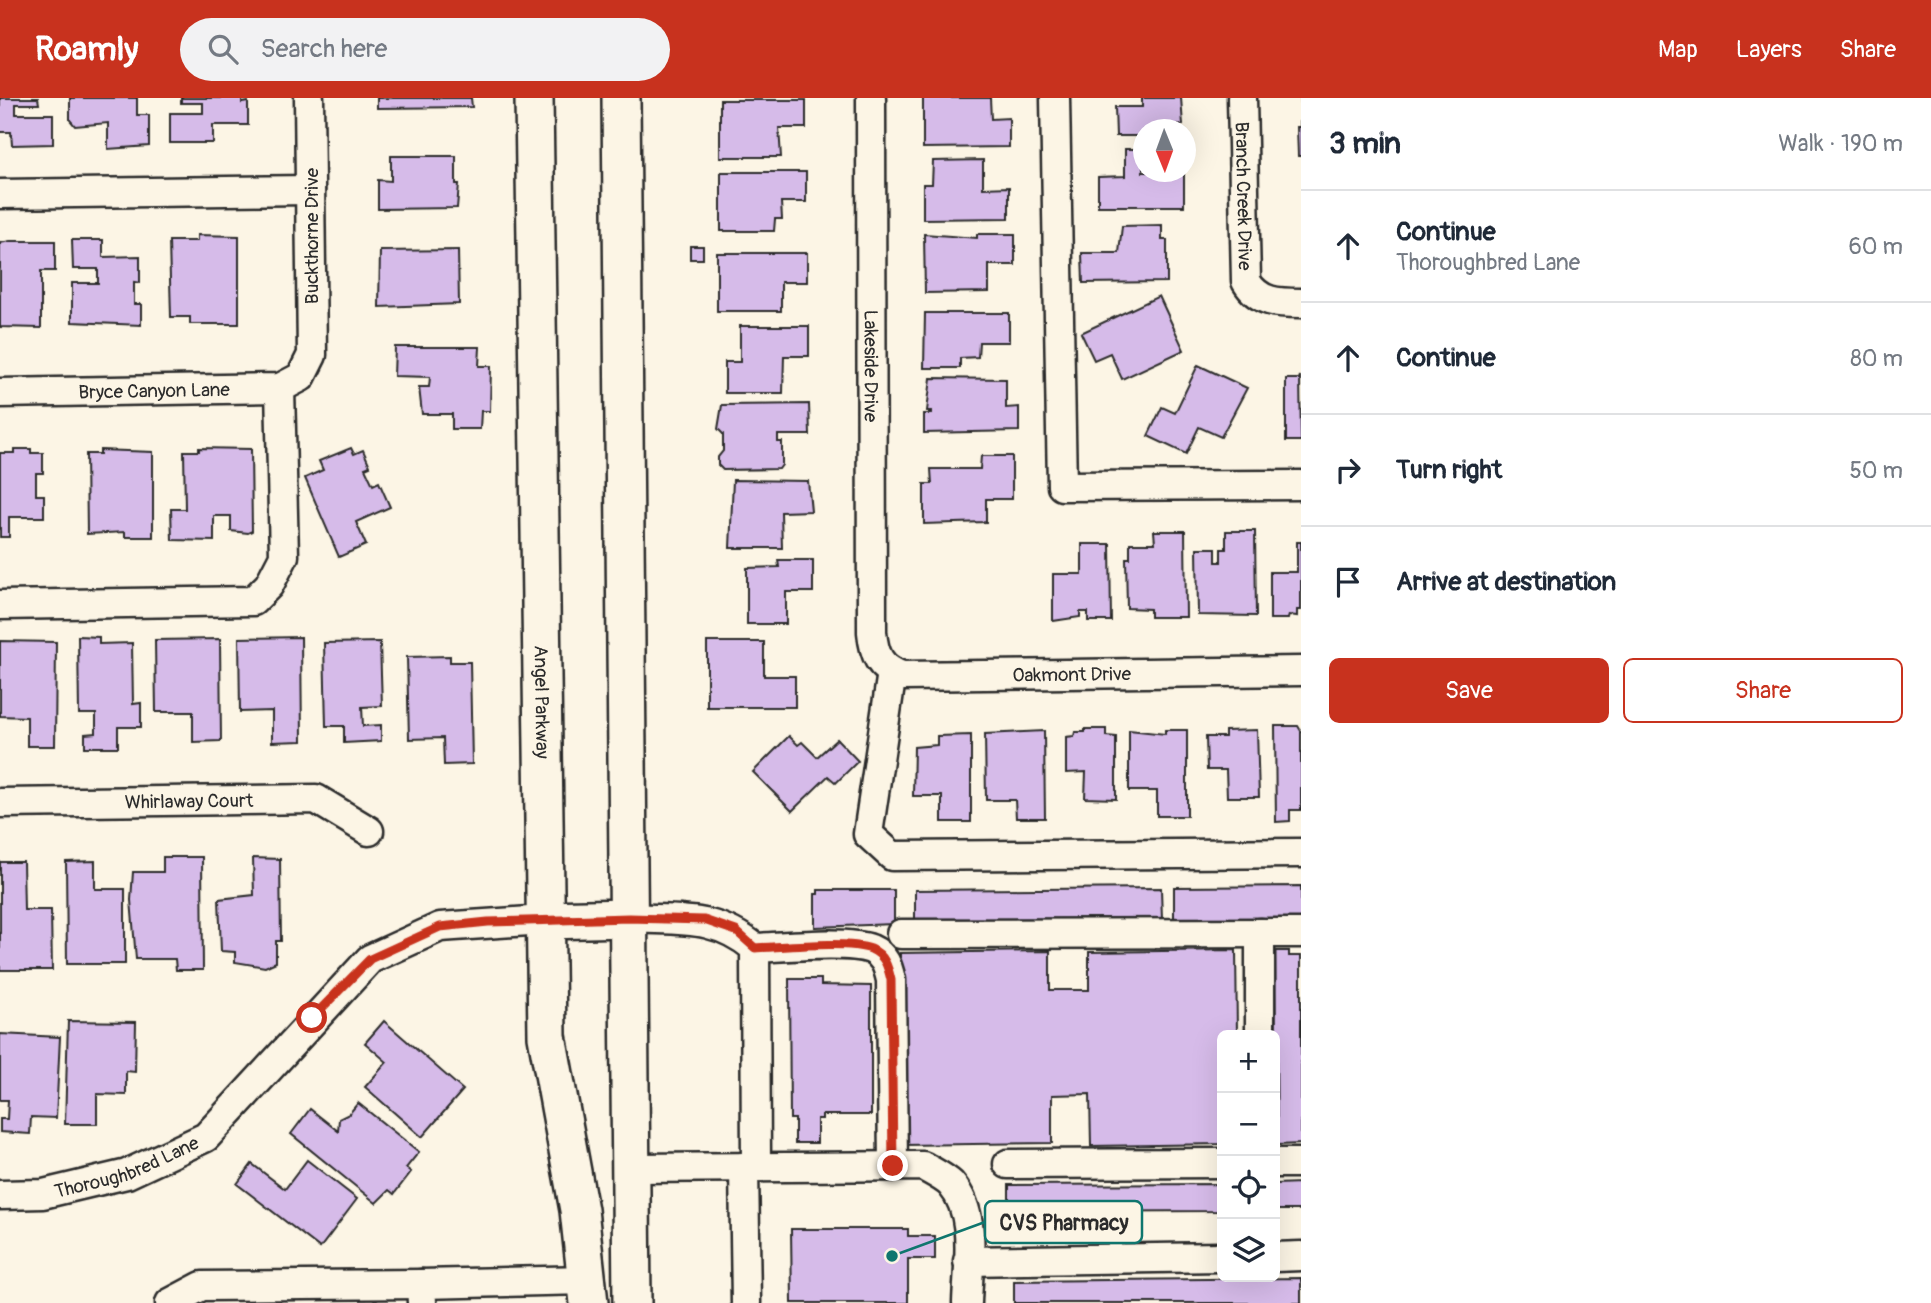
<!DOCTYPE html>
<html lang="en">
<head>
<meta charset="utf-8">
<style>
	:root { --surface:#fff; --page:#f2f2f3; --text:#1f2937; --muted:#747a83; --line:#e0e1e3; --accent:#c8321e }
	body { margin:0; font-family:Pangolin,sans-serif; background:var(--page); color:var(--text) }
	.controls { position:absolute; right:21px; bottom:21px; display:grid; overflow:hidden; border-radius:10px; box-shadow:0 7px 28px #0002 }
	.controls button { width:63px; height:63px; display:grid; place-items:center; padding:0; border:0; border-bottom:2px solid var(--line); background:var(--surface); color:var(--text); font:35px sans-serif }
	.compass { position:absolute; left:1133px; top:21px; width:63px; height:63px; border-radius:50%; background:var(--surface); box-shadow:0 7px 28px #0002; rotate:179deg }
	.stop { position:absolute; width:21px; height:21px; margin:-16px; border:5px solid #c8321e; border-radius:50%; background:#fff }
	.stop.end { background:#c8321e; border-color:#fff; box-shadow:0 2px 7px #0008 }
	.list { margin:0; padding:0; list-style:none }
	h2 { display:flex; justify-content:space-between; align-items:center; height:91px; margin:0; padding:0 28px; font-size:30px }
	h2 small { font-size:23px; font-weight:400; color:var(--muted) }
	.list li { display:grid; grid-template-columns:46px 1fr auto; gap:21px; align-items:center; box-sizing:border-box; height:112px; padding:0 28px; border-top:2px solid var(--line) }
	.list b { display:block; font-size:26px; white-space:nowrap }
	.list p { margin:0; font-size:23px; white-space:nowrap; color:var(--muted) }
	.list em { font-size:23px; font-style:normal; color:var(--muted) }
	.actions { display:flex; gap:14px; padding:21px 28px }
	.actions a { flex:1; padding:16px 0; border:2px solid var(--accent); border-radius:10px; text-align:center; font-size:24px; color:var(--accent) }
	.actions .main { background:var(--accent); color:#fff }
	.icon { flex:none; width:38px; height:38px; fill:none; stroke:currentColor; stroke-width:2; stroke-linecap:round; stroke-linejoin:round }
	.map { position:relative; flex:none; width:1301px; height:1205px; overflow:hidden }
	header { display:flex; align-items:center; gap:42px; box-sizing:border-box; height:98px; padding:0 35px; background:var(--accent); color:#fff }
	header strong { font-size:33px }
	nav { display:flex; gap:38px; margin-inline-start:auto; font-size:24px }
	.search { width:490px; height:63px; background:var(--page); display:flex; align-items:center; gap:18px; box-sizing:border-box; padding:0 24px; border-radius:38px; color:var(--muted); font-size:26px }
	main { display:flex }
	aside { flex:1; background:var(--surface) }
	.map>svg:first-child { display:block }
	.building { fill:#d6bbe9; stroke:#2b2b2b; stroke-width:2 }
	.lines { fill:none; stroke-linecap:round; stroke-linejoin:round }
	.minor-casing { stroke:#2b2b2b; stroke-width:33 }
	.major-casing { stroke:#2b2b2b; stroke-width:42 }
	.minor { stroke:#fcf5e5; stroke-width:28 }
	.major { stroke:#fcf5e5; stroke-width:37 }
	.route { stroke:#c8321e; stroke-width:9 }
	.labels { text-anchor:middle; stroke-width:5; stroke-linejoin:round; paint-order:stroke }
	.street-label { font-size:19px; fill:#2b2b2b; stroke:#fcf5e5 }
	.leader { fill:none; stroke:#0f766e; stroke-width:2.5 }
	.callout-dot { fill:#0f766e; stroke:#fcf5e5; stroke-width:2.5 }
	.callout { fill:#fcf5e5; stroke:#0f766e; stroke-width:2.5 }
	.callout-label { font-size:21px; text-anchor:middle; font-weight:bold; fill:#2b2b2b }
</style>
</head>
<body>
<header>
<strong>Roamly</strong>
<div class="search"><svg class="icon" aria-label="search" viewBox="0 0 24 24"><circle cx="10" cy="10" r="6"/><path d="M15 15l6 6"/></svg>Search here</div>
<nav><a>Map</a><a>Layers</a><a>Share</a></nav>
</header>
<main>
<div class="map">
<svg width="1301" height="1205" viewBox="0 0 1301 1205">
	<rect width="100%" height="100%" fill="#fcf5e5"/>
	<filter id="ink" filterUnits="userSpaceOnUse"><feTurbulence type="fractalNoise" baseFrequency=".0143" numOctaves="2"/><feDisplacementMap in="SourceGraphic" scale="14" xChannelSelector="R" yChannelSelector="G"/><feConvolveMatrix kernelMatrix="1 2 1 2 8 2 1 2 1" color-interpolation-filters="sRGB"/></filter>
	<g filter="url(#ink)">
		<g class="building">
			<path d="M0,0H38L39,6H16V16H53V46L12,47L11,34H0Z"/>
			<path d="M70,0H137V17H149V48L108,51V25L75,28L70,22Z"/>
			<path d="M181,0H242V5L248,4V27H213V45H170V15H203V5H181Z"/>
			<path d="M377,0H471L472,9L377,10Z"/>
			<path d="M923,0H990L991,21L1009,20V49L923,50Z"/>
			<path d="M1142,0H1181L1183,27H1176V32H1143V38H1116L1115,9H1142Z"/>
			<path d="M1301,0V58H1298L1297,29H1300Z"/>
			<path d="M720,2H806V30H779L781,59H720Z"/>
			<path d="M1125,51H1143V74H1184V108H1098V79L1125,78Z"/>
			<path d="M391,58H456V86H459L457,110L378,111V82L391,83Z"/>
			<path d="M983,62V90L1009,89V120L923,121V86H932L933,63Z"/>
			<path d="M721,74H806V104H781L782,121H775L774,133H721Z"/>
			<path d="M1162,127V142H1167V184L1083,185L1082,155H1119L1122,128Z"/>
			<path d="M924,136L977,140V136H1015V167H989V194L925,195Z"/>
			<path d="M197,137L239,138V226H190V219H171L169,143H197Z"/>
			<path d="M72,142H103V159L140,158V185L134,184V206H141V227L72,224V185H98V171H73Z"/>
			<path d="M10,143H55V173H41V230L0,229V145Z"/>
			<rect x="690" y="148" width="13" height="13"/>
			<path d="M458,152L459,206L379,209L380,153Z"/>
			<path d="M717,155H807V184H781V213H717Z"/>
			<path d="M1159,198L1184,252L1122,281L1110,255L1094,262L1081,235Z"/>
			<path d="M925,215H1009V244H979L978,259L960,260V270H924Z"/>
			<path d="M740,228H809V258H784L783,295H725V264H740Z"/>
			<path d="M395,249H480L479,268H491L490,313H481L480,331H452V316H422L419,289H429L430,279L394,278Z"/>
			<path d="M1198,267L1247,290L1221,339L1199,329L1186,356L1148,338L1162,309L1175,315Z"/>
			<path d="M1300,278L1301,343H1286V281H1299Z"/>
			<path d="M931,280L1006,281V310L1019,309V333L924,335V316H932V313H927Z"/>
			<path d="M809,306L810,337H778V344H782V367L779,371L723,372L718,367V359L723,353V336L718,331L722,307Z"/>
			<path d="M199,350L251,351L252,433L248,435L231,433V418H214V443L172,442L171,411H185L184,353H199Z"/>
			<path d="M351,350L354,356L363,352L370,368L365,370L373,387L379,384L390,409L356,424L366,447L339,459L305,380L323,372L319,363Z"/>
			<path d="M14,351H31V355H43V375H36V397H44V419H9V439H0V355H14Z"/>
			<path d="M100,352L153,354V439H125V434L87,436L86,356H100Z"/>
			<path d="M981,358H1012V401H986V424L924,426V386H932L931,371H980Z"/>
			<path d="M733,382L808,383L811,413L781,414L782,450H730Z"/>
			<path d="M1154,433H1185L1186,519H1150V511L1127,510L1126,460H1130V445H1155Z"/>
			<path d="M1226,433H1255L1256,518L1198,517L1197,450H1216V464H1221V451H1226Z"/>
			<path d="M1297,444H1301V512H1297V518L1289,517L1288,521H1270V474H1297Z"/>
			<path d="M1082,446H1110L1111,523H1088V514H1080V519L1053,523V476H1082Z"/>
			<path d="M778,462H813V494H786V526H747V470L779,469Z"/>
			<path d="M78,538L99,539V546L132,545L133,606L141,605V629H118V649H85V636L96,635V616H79Z"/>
			<path d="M301,539L302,643L272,644V613L240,614L239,540Z"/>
			<path d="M220,541L221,643L193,644V614H156L155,542Z"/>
			<path d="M0,543L56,544L55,648H27V619L0,618Z"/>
			<path d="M380,544L382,608L362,609L363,628L381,627V643L344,645V628H326L324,545Z"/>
			<path d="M707,544H764V578H795V609H707Z"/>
			<path d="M450,558V564H470L472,666L444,667L443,640L409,641L407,559Z"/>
			<path d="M1275,628H1298L1301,633V712H1290V723L1276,724Z"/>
			<path d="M1085,631H1106V638L1116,639V701L1085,700L1086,674L1066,675V639L1074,638L1075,634H1085Z"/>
			<path d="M1129,632L1165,636V632H1187V718H1157V693H1129Z"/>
			<path d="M1257,632L1259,699H1227L1226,672H1207L1206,639H1225V633Z"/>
			<path d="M1044,633L1045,720H1016L1015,702H986L985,636Z"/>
			<path d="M971,637V724H942V698H913L914,649L937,647V638Z"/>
			<path d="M789,638L798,647L802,644L817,659L837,641L858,663L836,685L828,678L792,713L753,674Z"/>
			<path d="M163,759H202L203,872H176L175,861H136L131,802L133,774H163Z"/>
			<path d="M253,760L280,761L281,843H276V864L265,869L235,864V854L221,853L219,801L254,797Z"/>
			<path d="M95,763V791H125V866H67L66,764Z"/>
			<path d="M0,764H23L24,812H51L52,872H0Z"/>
			<path d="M1301,788V821L1174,822V789Z"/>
			<path d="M1161,790L1162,822L915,824V792Z"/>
			<path d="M818,792H894V826L815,829V796H818Z"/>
			<path d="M1236,852L1237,937H1222V1046L1091,1048L1090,996L1052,997V1045L903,1047L900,855L1050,853V892H1089V854Z"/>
			<path d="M1275,853H1289V858H1301V1046L1277,1047Z"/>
			<path d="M789,881H821V887L871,888V1017H822V1021H817V1045H795V1021H790Z"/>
			<path d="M68,923L136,924L135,974L126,973V997L97,996V1026H65Z"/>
			<path d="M384,923L463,992L422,1039L365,989L387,964L365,945Z"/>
			<path d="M0,936L60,939L56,1020L31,1019L30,1036L0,1034V1021H7L8,1002H0Z"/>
			<path d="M358,1005L419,1054L406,1070L411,1074L394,1096L389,1092L376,1105L291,1036L310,1011L338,1033L339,1021L349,1016Z"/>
			<path d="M307,1062L357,1101L320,1150L237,1086L252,1066L285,1091Z"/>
			<path d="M1301,1085V1112H1275V1086Z"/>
			<path d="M1222,1086V1113L1009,1114V1087Z"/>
			<path d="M791,1131H908V1138H935V1161H908V1205H792Z"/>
			<path d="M1301,1180V1205H1014V1183Z"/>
		</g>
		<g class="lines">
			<defs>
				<g id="minor">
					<path id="s1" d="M871,0L872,534C874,556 879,570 902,578L1301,573"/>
					<path d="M1055,0L1062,388L1301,387"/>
					<path id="s2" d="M1242,0L1246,183C1259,205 1278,205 1301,205"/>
					<path d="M0,96L310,92"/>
					<path id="s3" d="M0,295L280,290L301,279L312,257L309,0"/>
					<path d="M0,507L253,503L269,487L284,458L280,290"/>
					<path d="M892,574L868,736L892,758L1301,755"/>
					<path id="s4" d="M0,705L316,701L369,733"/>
					<path d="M629,820C678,823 715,816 755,850L756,1069"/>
					<path d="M1260,835V937"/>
					<path d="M901,836L1301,835"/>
					<path d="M755,850C782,849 848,842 871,851C885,857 888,869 891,882L893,1068"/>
					<path d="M1275,1065H1301"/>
					<path d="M1008,1066L1222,1065"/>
					<path d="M744,1069L746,1205"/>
					<path d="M632,1070L923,1068C931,1073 944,1079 951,1086C978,1117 968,1167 967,1205"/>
					<path id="s5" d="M0,1097L43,1096L127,1076L206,1039L370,861L440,829L544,822"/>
					<path d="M1275,1159L1301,1158"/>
					<path d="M968,1163L1222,1159"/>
					<path d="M170,1205L202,1188L421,1186"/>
					<path d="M422,1205L421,1186L588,1182"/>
				</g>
				<g id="major">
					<path id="s6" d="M534,0L547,938L579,1112L589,1205"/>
					<path d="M621,0L632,1205"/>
					<path d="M544,822L629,820"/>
				</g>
			</defs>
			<use href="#minor" class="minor-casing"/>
			<use href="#major" class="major-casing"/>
			<use href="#minor" class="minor"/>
			<use href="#major" class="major"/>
		</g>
	</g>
	<g class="lines" filter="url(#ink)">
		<path class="route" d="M312,920L370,861L440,829L488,824L629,820L704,822L736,833L755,850C782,849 848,842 871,851C885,857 888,869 891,882L893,1068"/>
	</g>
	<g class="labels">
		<g class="street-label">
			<text dy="7" stroke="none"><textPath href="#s2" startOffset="98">Branch Creek Drive</textPath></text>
			<text transform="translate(311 138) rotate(-90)" y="7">Buckthorne Drive</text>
			<text dy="7" stroke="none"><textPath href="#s1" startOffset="268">Lakeside Drive</textPath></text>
			<text dy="7" stroke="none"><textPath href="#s3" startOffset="154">Bryce Canyon Lane</textPath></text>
			<text dy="7" stroke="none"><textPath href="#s1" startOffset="761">Oakmont Drive</textPath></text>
			<text dy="7" stroke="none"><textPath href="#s6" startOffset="604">Angel Parkway</textPath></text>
			<text dy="7" stroke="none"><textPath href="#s4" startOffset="189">Whirlaway Court</textPath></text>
			<text dy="7" stroke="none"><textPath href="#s5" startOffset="131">Thoroughbred Lane</textPath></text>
		</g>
	</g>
	<path class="leader" d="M892 1158L985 1124"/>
	<circle class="callout-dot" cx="892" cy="1158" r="7"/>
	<rect class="callout" x="985" y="1103" width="157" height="42" rx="7"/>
	<g class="callout-label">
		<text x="1064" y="1132">CVS Pharmacy</text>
	</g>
</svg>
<div class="controls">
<button>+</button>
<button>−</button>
<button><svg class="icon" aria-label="locate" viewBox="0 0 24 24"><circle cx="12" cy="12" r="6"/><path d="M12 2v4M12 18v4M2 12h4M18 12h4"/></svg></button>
<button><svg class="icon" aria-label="layers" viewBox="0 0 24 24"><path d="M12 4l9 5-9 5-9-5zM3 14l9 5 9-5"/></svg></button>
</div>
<svg class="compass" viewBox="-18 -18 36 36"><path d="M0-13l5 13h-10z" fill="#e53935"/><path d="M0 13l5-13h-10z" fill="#747a83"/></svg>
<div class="stop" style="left:312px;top:920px"></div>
<div class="stop end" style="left:893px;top:1068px"></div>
</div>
<aside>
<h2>3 min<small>Walk · 190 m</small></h2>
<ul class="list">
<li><svg class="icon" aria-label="ahead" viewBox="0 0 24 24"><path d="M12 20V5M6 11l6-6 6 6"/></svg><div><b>Continue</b><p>Thoroughbred Lane</p></div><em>60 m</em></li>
<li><svg class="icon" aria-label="ahead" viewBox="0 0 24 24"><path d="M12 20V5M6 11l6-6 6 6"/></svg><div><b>Continue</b></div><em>80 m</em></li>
<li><svg class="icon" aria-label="right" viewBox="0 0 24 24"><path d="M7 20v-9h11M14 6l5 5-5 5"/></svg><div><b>Turn right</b></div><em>50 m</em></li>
<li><svg class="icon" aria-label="arrive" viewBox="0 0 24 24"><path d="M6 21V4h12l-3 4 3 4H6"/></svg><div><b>Arrive at destination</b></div></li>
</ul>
<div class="actions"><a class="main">Save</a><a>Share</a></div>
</aside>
</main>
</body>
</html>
